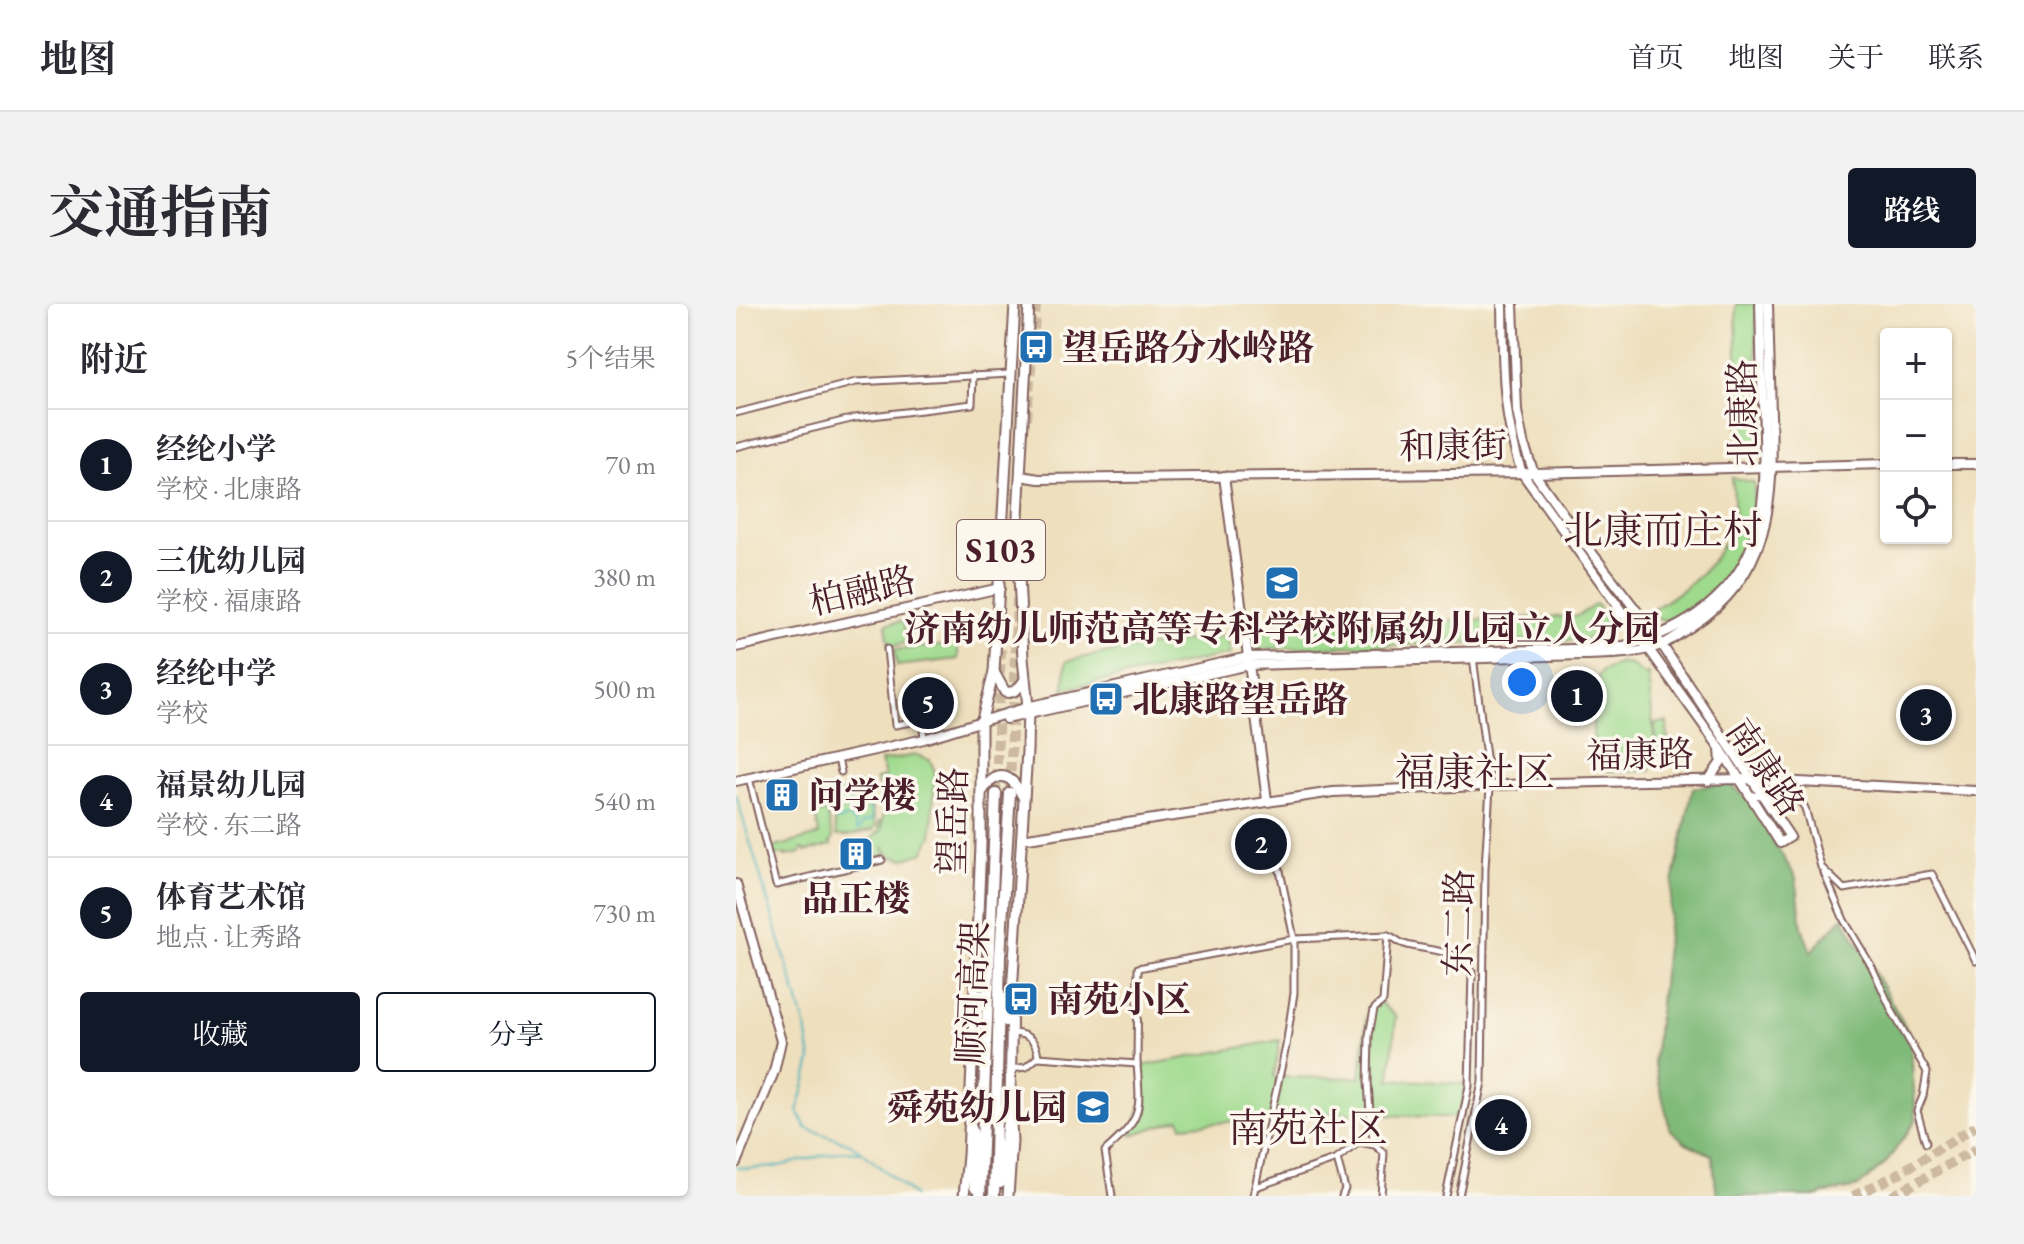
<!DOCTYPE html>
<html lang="zh">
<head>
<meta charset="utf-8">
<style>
	:root { --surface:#fff; --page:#f2f2f3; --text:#2b2b33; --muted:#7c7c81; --line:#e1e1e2; --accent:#111827 }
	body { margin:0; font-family:"EB Garamond","Noto Serif SC",serif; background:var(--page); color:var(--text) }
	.controls { position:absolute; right:24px; top:24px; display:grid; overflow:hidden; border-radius:8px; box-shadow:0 2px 6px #0004 }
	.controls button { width:72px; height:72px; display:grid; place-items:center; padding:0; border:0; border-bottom:2px solid var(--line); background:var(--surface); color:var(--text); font:40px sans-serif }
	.you { position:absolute; left:786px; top:378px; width:28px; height:28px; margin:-20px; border:6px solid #fff; border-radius:50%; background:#1a73e8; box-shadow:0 0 0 12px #1a73e833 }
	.badge { display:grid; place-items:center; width:52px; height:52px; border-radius:50%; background:var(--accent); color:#fff; font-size:26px; font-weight:700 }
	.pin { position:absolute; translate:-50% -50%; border:4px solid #fff; box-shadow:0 2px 8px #0006 }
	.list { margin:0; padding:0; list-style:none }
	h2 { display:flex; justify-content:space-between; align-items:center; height:104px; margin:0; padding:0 32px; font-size:34px }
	h2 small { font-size:26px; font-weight:400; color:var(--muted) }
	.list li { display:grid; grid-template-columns:52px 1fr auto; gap:24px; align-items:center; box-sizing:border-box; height:112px; padding:0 32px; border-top:2px solid var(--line) }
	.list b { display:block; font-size:30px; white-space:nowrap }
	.list p { margin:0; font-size:26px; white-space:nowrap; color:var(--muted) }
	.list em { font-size:26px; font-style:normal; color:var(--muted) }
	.actions { display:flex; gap:16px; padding:24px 32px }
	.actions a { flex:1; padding:18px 0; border:2px solid var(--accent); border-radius:8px; text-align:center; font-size:28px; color:var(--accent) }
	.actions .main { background:var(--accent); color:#fff }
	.icon { flex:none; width:44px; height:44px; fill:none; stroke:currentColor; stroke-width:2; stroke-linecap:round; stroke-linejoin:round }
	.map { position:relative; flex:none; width:1240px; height:892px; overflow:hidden; border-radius:8px }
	header { display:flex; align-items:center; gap:48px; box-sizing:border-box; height:112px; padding:0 40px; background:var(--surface); border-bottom:2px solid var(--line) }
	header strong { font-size:38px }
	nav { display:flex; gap:44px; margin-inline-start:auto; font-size:28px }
	.intro { display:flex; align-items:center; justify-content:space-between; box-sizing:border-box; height:192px; padding:0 48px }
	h1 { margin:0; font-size:56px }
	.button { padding:20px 36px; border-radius:8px; background:var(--accent); color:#fff; font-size:28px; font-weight:700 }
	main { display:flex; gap:48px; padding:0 48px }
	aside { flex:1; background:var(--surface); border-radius:8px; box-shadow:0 2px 6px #0004 }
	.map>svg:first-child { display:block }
	.green { fill:#9fda8d; stroke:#747c5c; stroke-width:2 }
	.forest { fill:#7fba78; stroke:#646c52; stroke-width:2 }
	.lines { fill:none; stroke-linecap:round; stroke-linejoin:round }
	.stream { stroke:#3fafb9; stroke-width:2 }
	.highway-tunnel { stroke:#cdb9a0; stroke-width:10; stroke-dasharray:10 5; stroke-linecap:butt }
	.street-casing { stroke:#83625e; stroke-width:9 }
	.secondary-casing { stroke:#83625e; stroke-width:12 }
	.primary-casing { stroke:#83625e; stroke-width:13 }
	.highway-casing { stroke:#83625e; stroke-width:14 }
	.street { stroke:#fff; stroke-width:5 }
	.secondary { stroke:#fff; stroke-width:8 }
	.primary { stroke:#fff; stroke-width:9 }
	.highway { stroke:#fff; stroke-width:10 }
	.labels { text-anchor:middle; stroke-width:7; stroke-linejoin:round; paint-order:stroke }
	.shield { fill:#fbf7ec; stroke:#7f6065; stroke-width:2 }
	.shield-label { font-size:34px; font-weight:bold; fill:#4a1f2b }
	.poi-label { font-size:36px; font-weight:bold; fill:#4a1f2b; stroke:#fbf7ec; text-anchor:start }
	.street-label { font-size:36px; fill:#4a1f2b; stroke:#fbf7ec }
	.quarter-label { font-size:40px; fill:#4a1f2b; stroke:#fbf7ec }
</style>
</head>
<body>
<header>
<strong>地图</strong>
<nav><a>首页</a><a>地图</a><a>关于</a><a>联系</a></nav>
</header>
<div class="intro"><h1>交通指南</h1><a class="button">路线</a></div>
<main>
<aside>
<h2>附近<small>5个结果</small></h2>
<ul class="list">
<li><span class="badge">1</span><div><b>经纶小学</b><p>学校 · 北康路</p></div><em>70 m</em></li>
<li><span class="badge">2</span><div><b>三优幼儿园</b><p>学校 · 福康路</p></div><em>380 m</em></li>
<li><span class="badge">3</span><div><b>经纶中学</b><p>学校</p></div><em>500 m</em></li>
<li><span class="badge">4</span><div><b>福景幼儿园</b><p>学校 · 东二路</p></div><em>540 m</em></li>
<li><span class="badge">5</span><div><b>体育艺术馆</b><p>地点 · 让秀路</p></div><em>730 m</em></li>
</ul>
<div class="actions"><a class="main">收藏</a><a>分享</a></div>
</aside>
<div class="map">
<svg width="1240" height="892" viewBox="0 0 1240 892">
	<rect width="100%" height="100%" fill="#fbf7ec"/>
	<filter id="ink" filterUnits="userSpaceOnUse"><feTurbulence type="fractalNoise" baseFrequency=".0125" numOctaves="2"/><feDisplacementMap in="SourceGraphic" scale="16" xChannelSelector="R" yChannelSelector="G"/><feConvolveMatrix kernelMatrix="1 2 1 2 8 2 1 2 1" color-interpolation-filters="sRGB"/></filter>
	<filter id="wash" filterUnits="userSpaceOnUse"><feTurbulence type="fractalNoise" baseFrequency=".006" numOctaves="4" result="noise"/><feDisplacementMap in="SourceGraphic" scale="32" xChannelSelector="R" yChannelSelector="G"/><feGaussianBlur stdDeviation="1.8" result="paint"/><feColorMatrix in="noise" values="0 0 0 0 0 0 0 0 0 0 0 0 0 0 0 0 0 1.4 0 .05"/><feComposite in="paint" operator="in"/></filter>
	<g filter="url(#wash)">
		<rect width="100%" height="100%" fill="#eedfbd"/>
		<g class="green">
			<path d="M1000,0H1020L1022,150L1003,149Z"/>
			<path d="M996,174L1018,178C1017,196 1018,216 1014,234C1006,263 960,317 927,316C921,316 916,312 911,309C951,285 991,256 998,206C999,196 997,184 996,174Z"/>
			<path d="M860,300L870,315C865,333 858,334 841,336L519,345L517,324L841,312Z"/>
			<path d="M168,317L170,339L153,343L150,320Z"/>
			<path d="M491,331L495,350L328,385L330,357L384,346Z"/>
			<path d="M222,340V355L161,362L158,346Z"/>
			<path d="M885,359L895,361L907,371L912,370L919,441V419L931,418L932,441L914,444L915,467H872L858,457L856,382L866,367Z"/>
			<path d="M180,451L194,456L199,468L196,532L187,549L168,555L155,552L147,542L150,550L139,553L136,534L143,528V517H146V528L149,481L142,482L141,475L149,473L145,457Z"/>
			<path d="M129,479L140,522L137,526L112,532H101L93,490Z"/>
			<path d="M91,507L97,535L94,539L96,541L69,548L68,545L65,546V549L49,552V550L38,552L36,544L83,531L80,511Z"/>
			<path d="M643,697L660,713L654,775L729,780L725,814L594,809L446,822L444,815L396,831L407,795L406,762L544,736L538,773L624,774L631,711Z"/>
		</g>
		<path class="forest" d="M993,479L1015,499L1060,574L1066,623L1075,648L1107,613L1174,731L1180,816L1150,859L1122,883L1085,890L1084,892H981L976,851L950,839L934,825L918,758L936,584L957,484Z"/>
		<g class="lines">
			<g class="stream">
				<path d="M0,491L70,724L75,756L62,807L70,824L114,840L126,848"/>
				<path d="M109,495L107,503L99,504L101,517L111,513L119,518L121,526L124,525L126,519L136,516L135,506L129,502L115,511L113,508L114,493"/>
				<path d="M0,863L13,865L38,863L107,847L126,848L178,892"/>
			</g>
		</g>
	</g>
	<g filter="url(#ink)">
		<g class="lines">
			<g class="highway-tunnel">
				<path d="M291,115L300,0"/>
				<path d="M274,483L281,295"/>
				<path d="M260,490L266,310"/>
				<path d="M1117,892L1157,873L1240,822"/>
				<path d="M1156,892L1240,845"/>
			</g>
			<defs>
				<g id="street">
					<path d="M0,109L120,78L274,70"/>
					<path d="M0,143L119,114L236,100L237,71"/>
					<path d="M151,345L159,421L186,416L188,434"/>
					<path d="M102,455L105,468"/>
					<path d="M13,474L40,581L146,556"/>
					<path d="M1017,491L1065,498L1069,504L1085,563L1108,585L1196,570L1240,657"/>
					<path d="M542,557L558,635L652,631L647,697L638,705L633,731L632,778L635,824L639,841L648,849L645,892"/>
					<path d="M1088,569L1108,616L1136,663L1156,707L1191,768L1187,792L1181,807L1190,839"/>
					<path d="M652,631C658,633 662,638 668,640C692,648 723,643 736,668L733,782L710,892"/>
					<path d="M302,753L401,760L402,664L558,635V689L550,742L517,892"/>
					<path d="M276,765L290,763L302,753C301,738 293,730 277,729"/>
					<path d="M520,883L601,855"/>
					<path d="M376,892L369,847C406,814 405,810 401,760"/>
					<path d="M606,892L609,885L601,855L623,838L639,841"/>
					<path d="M723,892L746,778L749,564L754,483L737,353"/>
				</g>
				<g id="secondary">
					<path d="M766,0C767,57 766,114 786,169L984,444L1044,539L1054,533L920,332L843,232L798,169L787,138L781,107L777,0"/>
					<path d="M1210,160H1240"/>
					<path d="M285,172L303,175L798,169L1150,160"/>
					<path d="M488,172L531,496"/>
					<path d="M858,341C880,334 882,321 881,300"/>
					<path d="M0,343L264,284"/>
					<path d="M270,415L513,361L846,351C872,350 900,351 925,341C935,337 946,328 956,322C1035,271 1038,196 1035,111C1034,74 1033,37 1032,0"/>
					<path d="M0,477L188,435L295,402L512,353L877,344C936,334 996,298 1017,238C1033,194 1028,144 1027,98C1025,66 1025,33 1024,0"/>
					<path d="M972,477L985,458L984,446"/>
					<path d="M285,535L597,488L815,479L1005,475L1240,487"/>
					<path d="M0,580L45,737L38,768L0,859"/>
				</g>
				<g id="primary">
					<path d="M258,368L269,388C278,390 283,384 288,377"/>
					<path d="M245,489C261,464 275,469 287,493"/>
					<path d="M238,701L245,541V419L258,368L279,0"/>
					<path d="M228,892L232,852L238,716"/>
					<path d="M272,892L276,837L274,801L276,689L291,447L292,403L287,354L281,232L293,0"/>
				</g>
				<g id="highway">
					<path d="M270,717L272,693L276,689"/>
					<path d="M238,720L244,691"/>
					<path d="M233,818L237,830L239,883"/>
					<path d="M264,879L274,801"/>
					<path d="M244,892L260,490"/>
					<path d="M258,892L264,653L274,489"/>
				</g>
			</defs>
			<use href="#street" class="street-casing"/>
			<use href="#secondary" class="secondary-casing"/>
			<use href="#primary" class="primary-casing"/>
			<use href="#highway" class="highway-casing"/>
			<use href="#street" class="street"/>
			<use href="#secondary" class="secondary"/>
			<use href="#primary" class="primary"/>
			<use href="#highway" class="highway"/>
		</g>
	</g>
	<defs>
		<symbol id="bus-square" viewBox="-11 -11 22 22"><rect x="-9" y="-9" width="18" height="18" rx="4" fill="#1f6fb2" stroke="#fbf7ec"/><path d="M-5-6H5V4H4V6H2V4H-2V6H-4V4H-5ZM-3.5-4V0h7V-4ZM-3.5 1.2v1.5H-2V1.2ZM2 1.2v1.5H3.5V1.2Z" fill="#fff"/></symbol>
		<symbol id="school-square" viewBox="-11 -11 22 22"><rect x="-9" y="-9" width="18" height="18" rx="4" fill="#1f6fb2" stroke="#fbf7ec"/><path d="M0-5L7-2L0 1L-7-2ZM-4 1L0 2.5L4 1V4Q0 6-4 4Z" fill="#fff"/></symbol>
		<symbol id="building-square" viewBox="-11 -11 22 22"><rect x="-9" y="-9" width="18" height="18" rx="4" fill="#1f6fb2" stroke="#fbf7ec"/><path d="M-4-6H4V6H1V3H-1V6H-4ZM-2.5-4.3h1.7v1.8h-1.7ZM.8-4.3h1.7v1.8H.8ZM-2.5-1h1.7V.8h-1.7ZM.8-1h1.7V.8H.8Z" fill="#fff"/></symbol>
	</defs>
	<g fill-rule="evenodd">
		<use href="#bus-square" x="280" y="23" width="40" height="40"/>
		<use href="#school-square" x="526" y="259" width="40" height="40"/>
		<use href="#bus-square" x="350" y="375" width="40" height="40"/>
		<use href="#building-square" x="26" y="471" width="40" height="40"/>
		<use href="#building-square" x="100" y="530" width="40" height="40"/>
		<use href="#bus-square" x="265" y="675" width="40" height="40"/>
		<use href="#school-square" x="337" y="783" width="40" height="40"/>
	</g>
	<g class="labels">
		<rect class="shield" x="221" y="216" width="88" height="60" rx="6"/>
		<g class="shield-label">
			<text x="265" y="258">S103</text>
		</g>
		<g class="poi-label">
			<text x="326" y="56">望岳路分水岭路</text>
			<text x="546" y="337" text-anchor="middle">济南幼儿师范高等专科学校附属幼儿园立人分园</text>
			<text x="396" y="408">北康路望岳路</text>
			<text x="72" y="504">问学楼</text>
			<text x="120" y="607" text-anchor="middle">品正楼</text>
			<text x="311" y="708">南苑小区</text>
			<text x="331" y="816" text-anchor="end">舜苑幼儿园</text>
		</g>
		<g class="street-label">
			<text transform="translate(1006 109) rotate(-91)" y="13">北康路</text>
			<text transform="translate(717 141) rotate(-1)" y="13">和康街</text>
			<text transform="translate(126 286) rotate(-13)" y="13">柏融路</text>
			<text transform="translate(904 450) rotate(-1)" y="13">福康路</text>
			<text transform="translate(1030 463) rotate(56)" y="13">南康路</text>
			<text transform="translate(216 517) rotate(-89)" y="13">望岳路</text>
			<text transform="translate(722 619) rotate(-89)" y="13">东二路</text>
			<text transform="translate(236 689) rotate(-88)" y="13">顺河高架</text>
		</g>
		<g class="quarter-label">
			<text x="927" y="240">北康而庄村</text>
			<text x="739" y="482">福康社区</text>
			<text x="572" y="838">南苑社区</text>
		</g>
	</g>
</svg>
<div class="controls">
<button>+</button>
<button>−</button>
<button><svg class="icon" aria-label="locate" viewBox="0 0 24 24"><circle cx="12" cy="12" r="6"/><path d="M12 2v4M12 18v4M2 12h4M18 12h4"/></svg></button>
</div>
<div class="you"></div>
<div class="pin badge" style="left:841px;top:392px">1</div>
<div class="pin badge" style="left:525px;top:540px">2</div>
<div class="pin badge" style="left:1190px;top:411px">3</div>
<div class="pin badge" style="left:765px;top:821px">4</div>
<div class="pin badge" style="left:192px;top:399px">5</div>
</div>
</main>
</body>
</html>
